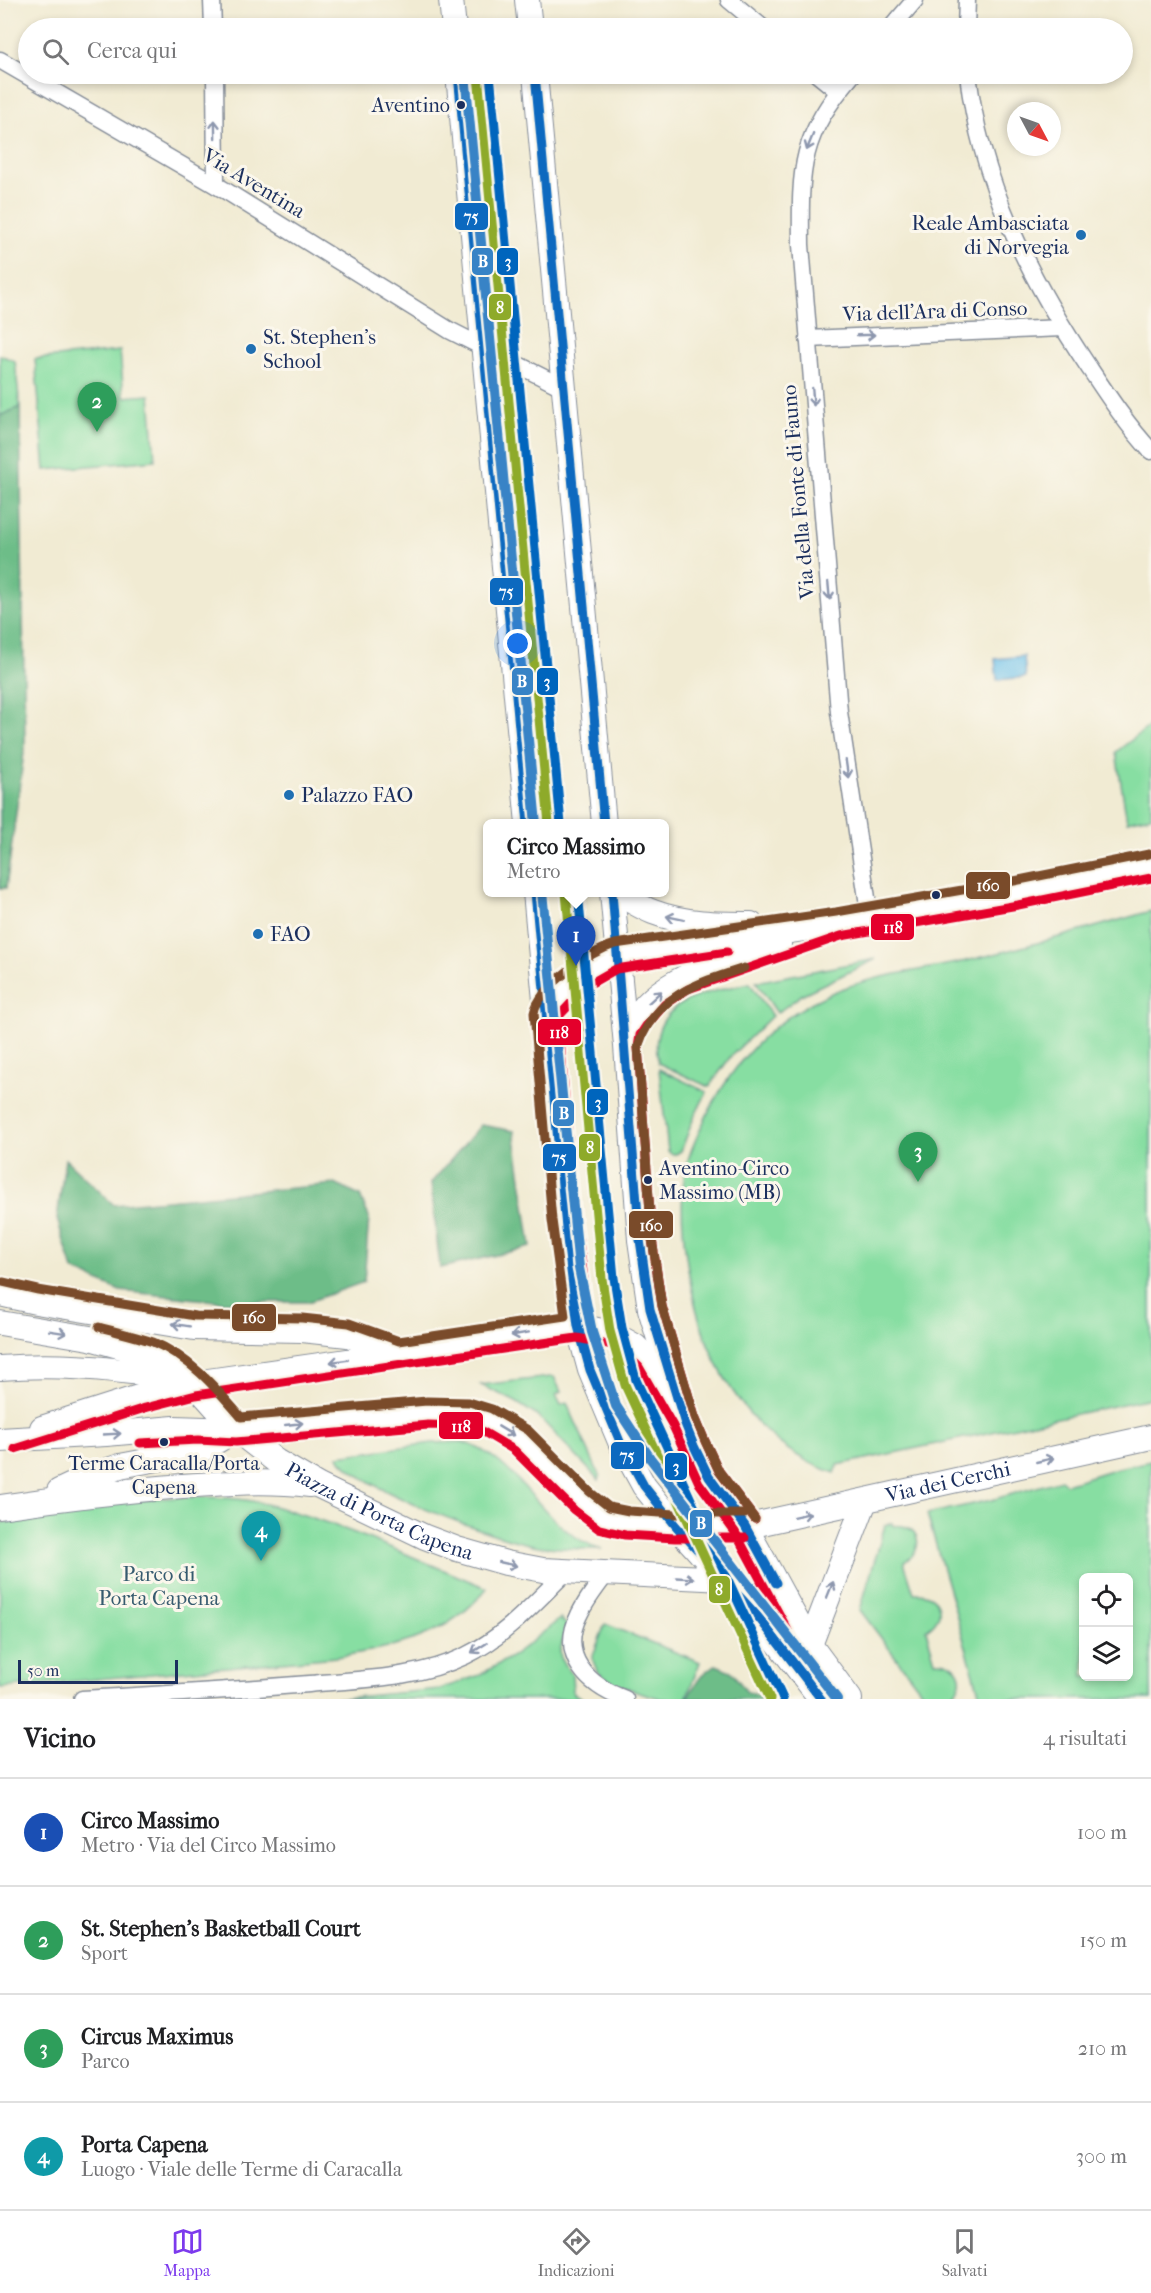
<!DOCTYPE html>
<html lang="it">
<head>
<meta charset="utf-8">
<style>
	:root { --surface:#fff; --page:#f2f2f2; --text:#202124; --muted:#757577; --line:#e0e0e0; --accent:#7c3aed }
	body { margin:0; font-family:"IM FELL French Canon",serif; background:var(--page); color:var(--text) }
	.controls { position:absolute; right:18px; bottom:18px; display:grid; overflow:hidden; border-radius:9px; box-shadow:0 3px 9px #0003 }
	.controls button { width:54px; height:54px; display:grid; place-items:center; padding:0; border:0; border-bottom:2px solid var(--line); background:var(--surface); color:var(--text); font:30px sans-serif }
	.compass { position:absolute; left:1007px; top:102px; width:54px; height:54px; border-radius:50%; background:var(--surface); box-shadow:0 3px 9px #0003; rotate:131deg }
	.scale { position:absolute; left:18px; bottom:15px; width:160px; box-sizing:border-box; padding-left:6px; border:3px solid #1b2f5e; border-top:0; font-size:16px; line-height:21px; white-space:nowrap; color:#1b2f5e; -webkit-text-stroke:4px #fbf7ec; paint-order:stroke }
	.you { position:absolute; left:518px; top:644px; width:21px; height:21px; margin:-15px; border:4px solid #fff; border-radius:50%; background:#1a73e8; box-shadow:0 0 0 9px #1a73e833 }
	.badge { display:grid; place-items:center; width:39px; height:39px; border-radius:50%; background:var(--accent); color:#fff; font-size:20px; font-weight:700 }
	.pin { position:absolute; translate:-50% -50px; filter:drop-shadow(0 2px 3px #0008) }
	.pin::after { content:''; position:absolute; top:32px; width:21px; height:18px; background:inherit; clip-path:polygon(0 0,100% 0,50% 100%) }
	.popup { position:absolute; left:483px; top:819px; width:186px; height:78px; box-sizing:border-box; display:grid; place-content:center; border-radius:9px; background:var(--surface); filter:drop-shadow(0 2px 4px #0005); font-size:20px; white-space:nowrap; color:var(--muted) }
	.popup b { font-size:22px; color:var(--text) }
	.popup::after { content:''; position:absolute; left:50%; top:100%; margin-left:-12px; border:12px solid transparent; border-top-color:var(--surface) }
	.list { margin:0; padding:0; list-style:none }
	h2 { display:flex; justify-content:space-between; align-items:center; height:78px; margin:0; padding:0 24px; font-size:26px }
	h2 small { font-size:20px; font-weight:400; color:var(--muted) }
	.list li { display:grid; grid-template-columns:39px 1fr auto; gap:18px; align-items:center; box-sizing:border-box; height:108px; padding:0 24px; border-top:2px solid var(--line) }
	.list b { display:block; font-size:22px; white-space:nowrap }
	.list p { margin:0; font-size:20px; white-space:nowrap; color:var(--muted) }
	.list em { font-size:20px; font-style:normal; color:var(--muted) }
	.icon { flex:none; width:33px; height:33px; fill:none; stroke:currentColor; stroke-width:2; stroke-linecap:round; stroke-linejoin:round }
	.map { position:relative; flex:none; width:1151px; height:1699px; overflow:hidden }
	.search { position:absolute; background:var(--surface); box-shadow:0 3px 9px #0003; left:18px; right:18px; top:18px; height:66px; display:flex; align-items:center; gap:15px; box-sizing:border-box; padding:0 21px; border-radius:33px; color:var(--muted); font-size:22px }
	.sheet { height:510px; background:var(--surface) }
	nav { display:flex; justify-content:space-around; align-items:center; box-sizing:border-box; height:84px; border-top:2px solid var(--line); background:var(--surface); font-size:16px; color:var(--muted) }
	nav a { display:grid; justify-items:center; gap:3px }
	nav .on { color:var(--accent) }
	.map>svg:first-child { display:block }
	.green { fill:#87dea2; stroke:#518680; stroke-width:1.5; fill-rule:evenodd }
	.forest { fill:#6dbd88; stroke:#447673; stroke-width:1.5 }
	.water { fill:#6ec2eb; stroke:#4478a4; stroke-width:1.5 }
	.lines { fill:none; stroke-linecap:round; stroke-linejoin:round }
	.street-casing { stroke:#868d98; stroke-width:19 }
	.secondary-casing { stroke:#868d98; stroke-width:26 }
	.street { stroke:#fff; stroke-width:16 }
	.secondary { stroke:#fff; stroke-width:24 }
	.bus-1-casing { stroke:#fbf7ec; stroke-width:14 }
	.bus-2-casing { stroke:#fbf7ec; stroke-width:14 }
	.bus-3-casing { stroke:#fbf7ec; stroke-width:14 }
	.bus-1 { stroke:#0c69bf; stroke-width:9 }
	.bus-2 { stroke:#e4002b; stroke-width:9 }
	.bus-3 { stroke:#7a4b2a; stroke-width:9 }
	.tram-1-casing { stroke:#fbf7ec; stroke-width:14 }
	.tram-2-casing { stroke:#fbf7ec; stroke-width:14 }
	.tram-1 { stroke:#0065bd; stroke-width:9 }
	.tram-2 { stroke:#8eaa2a; stroke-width:9 }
	.metro-1-casing { stroke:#fbf7ec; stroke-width:15 }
	.metro-1 { stroke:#3783c6; stroke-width:10 }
	.oneway { stroke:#8d97ae }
	.bus-dot { fill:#1b2f5e; stroke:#fbf7ec; stroke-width:2 }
	.poi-dot { fill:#1f6fb2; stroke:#fbf7ec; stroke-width:2 }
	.labels { text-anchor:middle; stroke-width:6; stroke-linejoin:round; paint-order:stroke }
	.bus-label { font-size:20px; fill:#1b2f5e; stroke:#fbf7ec; text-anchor:end }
	.street-label { font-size:21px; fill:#1b2f5e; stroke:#fbf7ec }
	.poi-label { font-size:21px; fill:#1b2f5e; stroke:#fbf7ec; text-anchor:start }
	.park-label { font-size:21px; fill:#365b6f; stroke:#fbf7ec }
	.line-badge { stroke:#fbf7ec; stroke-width:2 }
	.badge-label { font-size:16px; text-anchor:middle; font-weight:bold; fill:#fff }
</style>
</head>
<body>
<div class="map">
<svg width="1151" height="1699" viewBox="0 0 1151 1699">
	<rect width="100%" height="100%" fill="#fbf7ec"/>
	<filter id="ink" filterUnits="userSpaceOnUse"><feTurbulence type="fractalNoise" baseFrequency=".0167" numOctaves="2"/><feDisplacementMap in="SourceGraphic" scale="12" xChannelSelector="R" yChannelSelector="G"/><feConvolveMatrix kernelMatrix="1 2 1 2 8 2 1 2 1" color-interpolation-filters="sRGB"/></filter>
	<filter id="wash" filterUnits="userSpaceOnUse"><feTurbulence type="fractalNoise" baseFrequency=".008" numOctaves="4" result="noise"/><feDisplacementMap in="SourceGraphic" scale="24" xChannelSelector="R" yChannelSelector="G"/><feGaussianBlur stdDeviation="1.35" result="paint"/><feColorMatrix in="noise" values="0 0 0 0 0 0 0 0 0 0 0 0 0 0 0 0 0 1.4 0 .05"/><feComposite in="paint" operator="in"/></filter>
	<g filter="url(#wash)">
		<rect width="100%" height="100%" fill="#f1ebd3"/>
		<g class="green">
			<path d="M120,351L124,397L150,395L155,460L45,470L35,359Z"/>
			<path d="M0,355L15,361L20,407L0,416Z"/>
			<path d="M1151,725V816L1127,821L1116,752Z"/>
			<path d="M1151,911V1398L838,1465L835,1473C825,1469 814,1466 805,1460C745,1426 707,1361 693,1295C685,1257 677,1202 687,1164C691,1148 699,1132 706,1117C733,1062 773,1019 829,994C873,974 924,971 970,960C1031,946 1091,928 1151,911Z"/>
			<path d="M876,959L803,994L777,1013L756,982Z"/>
			<path d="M750,983L772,1016L731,1056L709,1087L658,1063C658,1055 655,1047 657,1039C663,996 716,991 750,983Z"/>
			<path d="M659,1069L707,1092L694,1117L681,1151L676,1154H671L668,1151Z"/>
			<path d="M551,1377H554L561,1392L556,1395L561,1405L567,1403L600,1477L599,1480L539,1417L516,1402L481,1385Z"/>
			<path d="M462,1442C522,1458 542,1533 602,1549C580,1549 559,1549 538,1546C495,1538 361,1491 338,1456L432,1443Z"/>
			<path d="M1151,1461V1699H981L927,1514L991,1500L1061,1480L1066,1484L1114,1469ZM1084,1578H1128V1676H1084Z"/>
			<path d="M183,1497C212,1497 241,1497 269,1505C344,1524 415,1559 487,1588C448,1638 395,1647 336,1657L0,1688V1523L134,1500Z"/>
			<path d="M892,1523L893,1526C919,1522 927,1550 904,1562L914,1593C940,1591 949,1616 926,1630L935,1661C960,1659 971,1686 947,1697L948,1699H927L860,1610L885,1525Z"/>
			<path d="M560,1619L567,1625L560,1651L561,1660L572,1674L573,1693L583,1699H333L440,1689L480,1675L516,1654Z"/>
			<path d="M605,1624L700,1662L686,1699H662L617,1685L598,1673L592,1658Z"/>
		</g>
		<g class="forest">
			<path d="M20,407L25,745L6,888H0V416Z"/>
			<path d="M481,1125L514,1131L531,1247L440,1268L431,1183Z"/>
			<path d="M65,1159L114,1205L335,1184L360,1196L369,1217L364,1282L308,1302H225L120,1291L73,1270L57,1219Z"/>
			<path d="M716,1665L731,1671L747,1692L754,1693L766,1699H687C692,1688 704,1669 716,1665Z"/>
		</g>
		<path class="water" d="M1024,656L1026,677L997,680L995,659Z"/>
	</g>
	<g filter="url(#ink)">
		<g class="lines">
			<defs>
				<g id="street">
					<path d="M212,0L213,28"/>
					<path d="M729,0L763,28"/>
					<path d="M891,28L915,0"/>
					<path d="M966,28L967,0"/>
					<path d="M0,60L226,191L449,330L564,388"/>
					<path d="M215,74L216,185"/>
					<path d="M817,74L838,91"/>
					<path d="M853,74C800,136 800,166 801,245L839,712L870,918"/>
					<path d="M968,74C980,181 1029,278 1088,366C1108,396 1127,425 1151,451"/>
					<path d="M808,339L1063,328"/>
					<path d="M607,1573C597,1586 586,1600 579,1615C558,1657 589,1686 625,1699"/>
					<path d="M82,1699C158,1695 233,1690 309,1684C362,1679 416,1679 465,1656C505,1637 535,1602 566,1572"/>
				</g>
				<g id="secondary">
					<path d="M451,0L454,28"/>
					<path d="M527,0L530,28"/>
					<path d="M458,74L528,824"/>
					<path d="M535,74L604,824"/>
					<path d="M535,892L567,1239L578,1326L590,1370L621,1444L644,1486L676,1526L759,1618L821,1699"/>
					<path d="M612,892L626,1046L640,1240L650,1309L671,1379"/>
					<path d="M616,892C628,899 640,907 653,912C684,924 719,924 751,924"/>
					<path d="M546,1013C564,989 588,964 617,956L838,924L1016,893L1151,866"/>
					<path d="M627,1042C638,979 728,961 779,944"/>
					<path d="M0,1294L36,1302L194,1328L302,1330L348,1335L395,1352"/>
					<path id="s1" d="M0,1323L90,1338L157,1357L194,1383L236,1430L276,1461L319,1486L425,1537L457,1549L506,1563L543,1570L724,1579"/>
					<path d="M0,1368C63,1363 125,1369 186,1381"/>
					<path d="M42,1428L142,1396L194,1383L425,1350L561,1328L578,1326L612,1333L635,1346L649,1360L684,1421L709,1477L745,1526L810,1645L850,1699"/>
					<path id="s2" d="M0,1440L106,1434L174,1428L236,1430L359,1418L456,1412L487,1420L521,1440L537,1454L582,1501L604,1518L627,1523L676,1526L753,1525L1151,1437"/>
					<path d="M59,1491L93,1475L120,1466L200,1451L236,1430"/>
					<path d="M0,1507C61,1498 121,1491 182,1486C225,1483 267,1480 310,1485"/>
					<path d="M810,1645L865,1501"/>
				</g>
			</defs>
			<use href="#street" class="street-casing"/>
			<use href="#secondary" class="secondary-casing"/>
			<use href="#street" class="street"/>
			<use href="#secondary" class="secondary"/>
			<defs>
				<g id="bus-1">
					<path d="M458,74L528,824"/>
					<path d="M535,74L604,824"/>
					<path d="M535,892L567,1239L578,1326L590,1370L621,1444L644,1486L676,1526L759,1618L821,1699"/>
					<path d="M612,892L640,1240L650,1309L684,1421L694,1446L709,1477L745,1526L776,1583"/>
				</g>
				<g id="bus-2">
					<path d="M590,1324L576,1218L558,1017L588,985L616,969L727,952"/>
					<path d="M140,1443L198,1440L236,1442L428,1425L465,1426L482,1431L514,1450L574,1510L599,1529L625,1535L675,1538H745"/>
					<path d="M15,1449L145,1408L196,1395L563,1340L577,1338L608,1344L628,1356L639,1367L673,1426L699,1483L735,1532L799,1651L835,1699"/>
					<path d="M755,1519L719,1471L705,1441L695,1417L662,1306L652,1239L638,1047L640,1035L646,1026L665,1004L688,989L841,936L1018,905L1151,878"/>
				</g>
				<g id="bus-3">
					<path d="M744,968C697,983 654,996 638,1047L652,1239L662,1306L695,1417L705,1441L719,1471L755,1519"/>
					<path d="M3,1282L38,1290L195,1316L302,1318L349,1323L399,1341L565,1316L552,1220L534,1013C540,986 590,952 615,944L836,912L1014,881L1149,854"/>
					<path d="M99,1327C117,1332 136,1336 153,1342C190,1357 216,1388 241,1417L427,1401L469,1402L492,1409L528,1430L590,1492L609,1507L629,1511L676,1514H745"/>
				</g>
			</defs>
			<use href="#bus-1" class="bus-1-casing"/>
			<use href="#bus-2" class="bus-2-casing"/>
			<use href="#bus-3" class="bus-3-casing"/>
			<use href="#bus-1" class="bus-1"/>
			<use href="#bus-2" class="bus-2"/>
			<use href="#bus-3" class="bus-3"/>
			<defs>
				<g id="tram-1">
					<path d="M490,74L561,824"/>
					<path d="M578,892L614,1278L622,1328L636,1380L783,1699"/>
				</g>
				<g id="tram-2">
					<path d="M478,75L549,824"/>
					<path d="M566,893L602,1279L610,1331L625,1385L770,1699"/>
				</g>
			</defs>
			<use href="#tram-1" class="tram-1-casing"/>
			<use href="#tram-2" class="tram-2-casing"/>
			<use href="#tram-1" class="tram-1"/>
			<use href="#tram-2" class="tram-2"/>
			<defs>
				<g id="metro-1">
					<path d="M465,74L536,824"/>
					<path d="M542,892L579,1268L592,1332L616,1406L650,1458L837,1699"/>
				</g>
			</defs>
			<use href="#metro-1" class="metro-1-casing"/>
			<use href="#metro-1" class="metro-1"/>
		</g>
		<defs><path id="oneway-shaft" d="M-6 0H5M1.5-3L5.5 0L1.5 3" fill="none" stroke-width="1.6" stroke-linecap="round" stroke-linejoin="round" transform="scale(1.5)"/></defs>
		<g class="oneway">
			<use href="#oneway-shaft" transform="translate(215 129) rotate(-91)"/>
			<use href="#oneway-shaft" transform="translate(810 142) rotate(112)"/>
			<use href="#oneway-shaft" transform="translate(866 335) rotate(-2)"/>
			<use href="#oneway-shaft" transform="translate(813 397) rotate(85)"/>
			<use href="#oneway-shaft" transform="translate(829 591) rotate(85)"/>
			<use href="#oneway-shaft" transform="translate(847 769) rotate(82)"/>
			<use href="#oneway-shaft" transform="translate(675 918) rotate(-168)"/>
			<use href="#oneway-shaft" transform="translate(655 997) rotate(-43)"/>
			<use href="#oneway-shaft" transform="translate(181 1325) rotate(-171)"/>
			<use href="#oneway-shaft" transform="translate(58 1332) rotate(9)"/>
			<use href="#oneway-shaft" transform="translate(520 1334) rotate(170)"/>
			<use href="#oneway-shaft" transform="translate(339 1361) rotate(172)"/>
			<use href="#oneway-shaft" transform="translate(294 1424) rotate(-6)"/>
			<use href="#oneway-shaft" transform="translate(506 1431) rotate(31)"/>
			<use href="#oneway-shaft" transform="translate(112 1434) rotate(-3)"/>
			<use href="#oneway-shaft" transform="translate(1045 1460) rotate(-13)"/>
			<use href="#oneway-shaft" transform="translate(802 1515) rotate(-12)"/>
			<use href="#oneway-shaft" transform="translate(508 1564) rotate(13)"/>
			<use href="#oneway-shaft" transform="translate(685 1578) rotate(3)"/>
			<use href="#oneway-shaft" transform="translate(830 1590) rotate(-68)"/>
			<use href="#oneway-shaft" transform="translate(479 1648) rotate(148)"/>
		</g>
	</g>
	<g class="bus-dot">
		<circle cx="461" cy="105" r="5"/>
		<circle cx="936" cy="895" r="5"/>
		<circle cx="648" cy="1180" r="5"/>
		<circle cx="164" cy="1442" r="5"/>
	</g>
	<g class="poi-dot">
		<circle cx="1081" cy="235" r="6"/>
		<circle cx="251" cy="349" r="6"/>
		<circle cx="289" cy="795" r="6"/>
		<circle cx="258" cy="934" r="6"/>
	</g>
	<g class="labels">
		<g class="bus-label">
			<text x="450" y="112">Aventino</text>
			<text x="659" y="1175" text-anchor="start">Aventino-Circo<tspan x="659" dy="24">Massimo (MB)</tspan></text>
			<text x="164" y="1470" text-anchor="middle">Terme Caracalla/Porta<tspan x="164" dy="24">Capena</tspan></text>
		</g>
		<g class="street-label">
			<text transform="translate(254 183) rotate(31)" y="7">Via Aventina</text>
			<text transform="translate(935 311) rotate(-2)" y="7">Via dell'Ara di Conso</text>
			<text transform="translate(798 492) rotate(-95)" y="7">Via della Fonte di Fauno</text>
			<text dy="7" stroke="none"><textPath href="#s2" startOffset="992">Via dei Cerchi</textPath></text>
			<text dy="7" stroke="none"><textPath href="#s1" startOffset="435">Piazza di Porta Capena</textPath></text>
		</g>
		<g class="poi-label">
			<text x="1069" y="230" text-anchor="end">Reale Ambasciata<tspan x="1069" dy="24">di Norvegia</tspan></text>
			<text x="263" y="344">St. Stephen's<tspan x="263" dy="24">School</tspan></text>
			<text x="301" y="802">Palazzo FAO</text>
			<text x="270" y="941">FAO</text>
		</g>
		<g class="park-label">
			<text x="159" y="1581">Parco di<tspan x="159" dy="24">Porta Capena</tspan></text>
		</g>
	</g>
	<g class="line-badge">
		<rect x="454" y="202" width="35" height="29" rx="6" fill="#0c69bf"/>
		<rect x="471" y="247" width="23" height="29" rx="6" fill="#3783c6"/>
		<rect x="496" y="247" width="23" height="29" rx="6" fill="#0065bd"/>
		<rect x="488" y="293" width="24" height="28" rx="6" fill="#8eaa2a"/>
		<rect x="489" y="577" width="35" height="29" rx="6" fill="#0c69bf"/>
		<rect x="511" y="667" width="23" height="29" rx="6" fill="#3783c6"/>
		<rect x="536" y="667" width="23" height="29" rx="6" fill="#0065bd"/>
		<rect x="965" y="871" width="46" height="29" rx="6" fill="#7a4b2a"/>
		<rect x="870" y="913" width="45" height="28" rx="6" fill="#e4002b"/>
		<rect x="537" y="1018" width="45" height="28" rx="6" fill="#e4002b"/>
		<rect x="586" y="1088" width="23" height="28" rx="6" fill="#0065bd"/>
		<rect x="552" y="1099" width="23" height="28" rx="6" fill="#3783c6"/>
		<rect x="578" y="1133" width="23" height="29" rx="6" fill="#8eaa2a"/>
		<rect x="542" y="1143" width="35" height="29" rx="6" fill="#0c69bf"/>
		<rect x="628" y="1210" width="46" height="29" rx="6" fill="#7a4b2a"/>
		<rect x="231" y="1303" width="46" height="29" rx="6" fill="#7a4b2a"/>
		<rect x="438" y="1411" width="46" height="29" rx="6" fill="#e4002b"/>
		<rect x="610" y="1441" width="35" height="29" rx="6" fill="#0c69bf"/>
		<rect x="664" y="1452" width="24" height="29" rx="6" fill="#0065bd"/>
		<rect x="689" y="1509" width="24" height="29" rx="6" fill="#3783c6"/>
		<rect x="708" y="1575" width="23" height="29" rx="6" fill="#8eaa2a"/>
	</g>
	<g class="badge-label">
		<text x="471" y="222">75</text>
		<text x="483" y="267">B</text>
		<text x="508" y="267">3</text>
		<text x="500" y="313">8</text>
		<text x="506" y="597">75</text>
		<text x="522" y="687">B</text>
		<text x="547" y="687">3</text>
		<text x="988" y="891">160</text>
		<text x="893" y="933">118</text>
		<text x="559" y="1038">118</text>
		<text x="598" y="1108">3</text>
		<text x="564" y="1119">B</text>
		<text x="590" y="1153">8</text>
		<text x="559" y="1163">75</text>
		<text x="651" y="1231">160</text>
		<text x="254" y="1323">160</text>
		<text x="461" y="1432">118</text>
		<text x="627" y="1461">75</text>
		<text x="676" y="1472">3</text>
		<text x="701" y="1529">B</text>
		<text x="719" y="1595">8</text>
	</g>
</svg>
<div class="controls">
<button><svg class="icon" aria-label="locate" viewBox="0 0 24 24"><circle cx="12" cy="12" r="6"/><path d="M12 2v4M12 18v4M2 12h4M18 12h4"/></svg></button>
<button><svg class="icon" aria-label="layers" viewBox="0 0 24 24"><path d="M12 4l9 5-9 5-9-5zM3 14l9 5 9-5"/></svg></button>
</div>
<svg class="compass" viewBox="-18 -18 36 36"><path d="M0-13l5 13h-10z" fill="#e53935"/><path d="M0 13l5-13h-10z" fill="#757577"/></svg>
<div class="scale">50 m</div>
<div class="you"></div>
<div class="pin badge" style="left:576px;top:966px;background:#1a4fb4">1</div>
<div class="popup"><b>Circo Massimo</b>Metro</div>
<div class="pin badge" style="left:97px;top:432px;background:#2e9e5b">2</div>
<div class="pin badge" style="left:918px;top:1182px;background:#2e9e5b">3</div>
<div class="pin badge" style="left:261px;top:1561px;background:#0f9aa8">4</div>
<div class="search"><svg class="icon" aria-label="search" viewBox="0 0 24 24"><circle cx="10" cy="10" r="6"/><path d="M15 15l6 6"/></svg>Cerca qui</div>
</div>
<section class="sheet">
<h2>Vicino<small>4 risultati</small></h2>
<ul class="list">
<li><span class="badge" style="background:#1a4fb4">1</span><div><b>Circo Massimo</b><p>Metro · Via del Circo Massimo</p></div><em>100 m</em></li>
<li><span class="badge" style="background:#2e9e5b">2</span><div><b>St. Stephen's Basketball Court</b><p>Sport</p></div><em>150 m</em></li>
<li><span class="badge" style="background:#2e9e5b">3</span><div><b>Circus Maximus</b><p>Parco</p></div><em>210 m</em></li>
<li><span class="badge" style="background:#0f9aa8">4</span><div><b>Porta Capena</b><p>Luogo · Viale delle Terme di Caracalla</p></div><em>300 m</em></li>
</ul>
</section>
<nav>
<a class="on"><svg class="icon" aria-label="map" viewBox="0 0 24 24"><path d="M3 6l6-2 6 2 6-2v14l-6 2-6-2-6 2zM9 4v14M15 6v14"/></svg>Mappa</a>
<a><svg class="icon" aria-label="directions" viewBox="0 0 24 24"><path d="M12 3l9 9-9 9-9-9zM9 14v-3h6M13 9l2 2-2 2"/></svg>Indicazioni</a>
<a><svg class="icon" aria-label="saved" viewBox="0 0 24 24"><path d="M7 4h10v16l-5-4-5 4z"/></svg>Salvati</a>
</nav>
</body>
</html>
